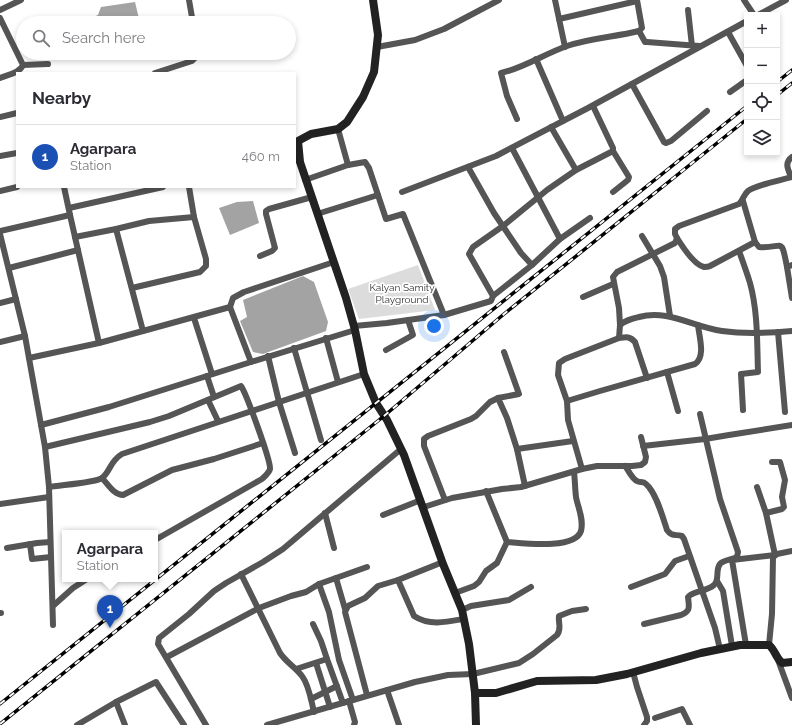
<!DOCTYPE html>
<html lang="en">
<head>
<meta charset="utf-8">
<style>
	:root { --surface:#fff; --page:#f7f7f7; --text:#2b2b33; --muted:#7c7c81; --line:#e1e1e2; --accent:#111827 }
	body { margin:0; font-family:Raleway,sans-serif; background:var(--page); color:var(--text) }
	.controls { position:absolute; right:12px; top:12px; display:grid; overflow:hidden; border-radius:0px; box-shadow:0 2px 6px #0003 }
	.controls button { width:36px; height:36px; display:grid; place-items:center; padding:0; border:0; border-bottom:1px solid var(--line); background:var(--surface); color:var(--text); font:20px sans-serif }
	.you { position:absolute; left:434px; top:326px; width:14px; height:14px; margin:-10px; border:3px solid #fff; border-radius:50%; background:#1a73e8; box-shadow:0 0 0 6px #1a73e833 }
	.badge { display:grid; place-items:center; width:26px; height:26px; border-radius:50%; background:var(--accent); color:#fff; font-size:13px; font-weight:700 }
	.pin { position:absolute; translate:-50% -33px; filter:drop-shadow(0 1px 2px #0008) }
	.pin::after { content:''; position:absolute; top:21px; width:14px; height:12px; background:inherit; clip-path:polygon(0 0,100% 0,50% 100%) }
	.popup { position:absolute; left:62px; top:530px; width:96px; height:52px; box-sizing:border-box; display:grid; place-content:center; border-radius:0px; background:var(--surface); filter:drop-shadow(0 1px 3px #0005); font-size:13px; white-space:nowrap; color:var(--muted) }
	.popup b { font-size:15px; color:var(--text) }
	.popup::after { content:''; position:absolute; left:50%; top:100%; margin-left:-8px; border:8px solid transparent; border-top-color:var(--surface) }
	.list { margin:0; padding:0; list-style:none }
	h2 { display:flex; justify-content:space-between; align-items:center; height:52px; margin:0; padding:0 16px; font-size:17px }
	h2 small { font-size:13px; font-weight:400; color:var(--muted) }
	.list li { display:grid; grid-template-columns:26px 1fr auto; gap:12px; align-items:center; box-sizing:border-box; height:64px; padding:0 16px; border-top:1px solid var(--line) }
	.list b { display:block; font-size:15px; white-space:nowrap }
	.list p { margin:0; font-size:13px; white-space:nowrap; color:var(--muted) }
	.list em { font-size:13px; font-style:normal; color:var(--muted) }
	.icon { flex:none; width:22px; height:22px; fill:none; stroke:currentColor; stroke-width:2; stroke-linecap:round; stroke-linejoin:round }
	.map { position:relative; flex:none; width:792px; height:725px; overflow:hidden }
	.search { position:absolute; background:var(--surface); box-shadow:0 2px 6px #0003; left:16px; top:16px; width:280px; height:44px; display:flex; align-items:center; gap:10px; box-sizing:border-box; padding:0 14px; border-radius:22px; color:var(--muted); font-size:15px }
	.panel { position:absolute; background:var(--surface); box-shadow:0 2px 6px #0003; left:16px; top:72px; width:280px; height:116px; border-radius:0px }
	.map>svg:first-child { display:block }
	.green { fill:#dcdcdc }
	.water { fill:#a3a3a3 }
	.lines { fill:none; stroke-linecap:round; stroke-linejoin:round }
	.street { stroke:#555; stroke-width:6 }
	.secondary { stroke:#222; stroke-width:8 }
	.rail-casing { stroke:#000; stroke-width:3.5 }
	.rail { stroke:#fff; stroke-width:2; stroke-dasharray:6; stroke-linecap:butt }
	.labels { text-anchor:middle; stroke-width:3.5; stroke-linejoin:round; paint-order:stroke }
	.park-label { font-size:10px; fill:#333; stroke:#fff }
</style>
</head>
<body>
<div class="map">
<svg width="792" height="725" viewBox="0 0 792 725">
	<rect width="100%" height="100%" fill="#fff"/>
	<path class="green" d="M418,265L435,310L359,319L348,289Z"/>
	<g class="water">
		<path d="M135,2L140,23H84L83,21L98,15L101,7Z"/>
		<path d="M253,201L259,223L230,235L219,208L237,202Z"/>
		<path d="M303,276L314,282L328,322L326,331L263,354L253,352L240,321L247,317L243,300Z"/>
	</g>
	<g class="lines">
		<g class="street">
			<path d="M189,0L193,23"/>
			<path d="M555,0L565,47"/>
			<path d="M744,0L754,15"/>
			<path d="M0,10L21,0"/>
			<path d="M688,10L692,46"/>
			<path d="M758,15L786,0"/>
			<path d="M0,18L23,65C20,73 7,75 0,78"/>
			<path d="M559,19L637,1"/>
			<path d="M639,31L645,42H647L699,46"/>
			<path d="M728,32L747,66"/>
			<path d="M377,47L415,40L444,29L499,0"/>
			<path d="M536,59L563,121"/>
			<path d="M23,65L48,64"/>
			<path d="M155,73L192,61L197,56V53"/>
			<path d="M632,84L664,142L666,143L671,141L707,111"/>
			<path d="M730,92L747,80"/>
			<path d="M0,117L17,113"/>
			<path d="M517,119L507,96L501,73C524,68 544,54 567,46C590,38 615,37 639,31L642,28L637,0"/>
			<path d="M551,127L576,170"/>
			<path d="M338,129L348,165"/>
			<path d="M512,148L560,239"/>
			<path d="M613,151L629,177L628,180L613,192"/>
			<path d="M0,156L17,153"/>
			<path d="M468,167L494,213L521,253L532,265L560,239L590,218"/>
			<path d="M791,177C788,169 784,163 792,157"/>
			<path d="M305,180L348,165L365,162L369,168L386,219L403,214L444,315L491,301L493,296L469,254L473,247L503,226L547,190L576,170L613,151V148L593,106"/>
			<path d="M0,191L17,187"/>
			<path d="M402,192L496,156L588,108L747,21"/>
			<path d="M743,201L755,242L759,247C783,249 781,235 787,267"/>
			<path d="M69,208L163,187"/>
			<path d="M317,214L378,195"/>
			<path d="M70,215L75,237L116,229L149,221L194,217"/>
			<path d="M0,231L70,215L64,187"/>
			<path d="M0,234L25,336L45,447L49,487L53,625"/>
			<path d="M642,236L660,266L664,277L670,316"/>
			<path d="M677,238C682,246 694,265 704,267C706,267 708,267 710,266L755,242"/>
			<path d="M739,251C743,262 747,273 750,283C758,312 757,343 758,372L741,374L743,410"/>
			<path d="M260,256L272,251L275,248L266,214V211L269,209L312,197"/>
			<path d="M792,265L787,267L792,298"/>
			<path d="M9,268L78,250"/>
			<path d="M132,288L200,272L206,266V259L194,217L189,187"/>
			<path d="M493,296L532,265"/>
			<path d="M583,297L613,284"/>
			<path d="M0,303L16,299"/>
			<path d="M230,307L251,362L355,330"/>
			<path d="M194,318L212,374"/>
			<path d="M620,325L619,308L613,277L617,272L675,243L677,238L675,234V229L679,226L739,204C743,200 744,194 748,191C755,185 782,180 792,177"/>
			<path d="M354,326L387,323L444,315"/>
			<path d="M143,331L230,307L233,298L244,292L334,262"/>
			<path d="M778,332L785,412"/>
			<path d="M326,338L338,382"/>
			<path d="M619,338C626,337 630,336 635,342L647,378"/>
			<path d="M0,342L25,336"/>
			<path d="M99,343L143,331L116,229"/>
			<path d="M294,348L321,440"/>
			<path d="M386,350L413,335L408,320"/>
			<path d="M504,352L519,394L498,398L507,418L517,449L525,486"/>
			<path d="M268,356L279,402L295,453"/>
			<path d="M29,358L99,343L75,237"/>
			<path d="M667,372L678,411"/>
			<path d="M207,376L214,397"/>
			<path d="M208,400L218,421"/>
			<path d="M567,401L600,391L695,364C706,357 699,336 698,325"/>
			<path d="M41,425L109,407L251,362"/>
			<path d="M643,446L705,439L729,435L792,425"/>
			<path d="M45,447L150,422L169,416L241,386C246,393 271,461 270,469C269,473 265,476 262,479L155,540"/>
			<path d="M517,449L573,441"/>
			<path d="M625,466C629,471 632,479 637,481C640,483 643,481 646,484C656,492 663,518 667,530C672,537 675,534 682,536L684,539L715,628L720,649"/>
			<path d="M582,469L568,420L567,401L558,375L559,363L565,359L619,338L620,325C626,320 631,319 639,317C668,309 693,327 722,331C744,334 770,333 792,331"/>
			<path d="M102,478C108,484 114,495 123,495L172,470L214,459L263,443"/>
			<path d="M49,487C59,485 95,483 102,478C110,472 110,461 122,454L364,374"/>
			<path d="M486,491L507,542C522,543 575,550 581,531C584,519 578,508 576,497C575,489 575,480 574,472"/>
			<path d="M445,500L424,446V439L428,436L471,419L476,416L490,402L498,398"/>
			<path d="M0,504L49,497"/>
			<path d="M424,507L452,498L502,489L521,487L582,469L597,466H632L641,465L645,462L646,457L641,437"/>
			<path d="M325,513L334,548"/>
			<path d="M766,513L782,509L784,507L782,497L785,480L780,462H772"/>
			<path d="M383,515L421,500"/>
			<path d="M30,544L32,559L51,557"/>
			<path d="M7,548L37,543L50,542"/>
			<path d="M241,574L280,653C286,662 295,667 302,676C309,685 311,700 314,712"/>
			<path d="M336,578L367,567"/>
			<path d="M398,580L443,562"/>
			<path d="M717,581L723,591L732,646"/>
			<path d="M319,584L336,578L345,609"/>
			<path d="M631,587L665,574L675,561L689,556"/>
			<path d="M455,593L474,586L479,582L486,571L497,563L507,542"/>
			<path d="M54,605L73,588L87,579"/>
			<path d="M462,610L471,606L509,600L531,587"/>
			<path d="M0,613H1"/>
			<path d="M644,624L681,615C691,611 689,607 688,597C695,590 706,592 714,585C720,580 715,570 720,564C723,560 732,560 737,557L738,552L720,499L700,414"/>
			<path d="M746,645L732,560L775,555L766,513L757,487"/>
			<path d="M769,645L772,614L773,557L777,554L792,551"/>
			<path d="M167,657L259,608L291,596L306,592L319,584L329,612L339,660L353,700"/>
			<path d="M327,659L343,703"/>
			<path d="M778,660L792,698"/>
			<path d="M316,663L330,707"/>
			<path d="M296,669L327,659L321,641L313,624"/>
			<path d="M633,672L637,687L647,717V721L644,725"/>
			<path d="M387,690L399,725"/>
			<path d="M367,695L345,612L348,606L365,598L378,586L398,580L414,616C429,626 447,622 463,619"/>
			<path d="M311,699L337,686"/>
			<path d="M349,701L355,722L354,725"/>
			<path d="M116,702L125,725"/>
			<path d="M655,718L682,709L690,725"/>
			<path d="M77,725L116,702L156,682L184,725"/>
			<path d="M206,725L158,644L159,638L189,614L214,591L226,583L263,562L283,549L401,449"/>
			<path d="M267,725L415,682L448,675L473,674L519,663L533,654L557,635C562,629 558,623 559,616L572,611L586,609"/>
		</g>
		<g class="secondary">
			<path d="M373,0L378,35L374,72L363,97L347,122L338,129L311,134L298,141L300,162L346,298L355,330L364,374L376,403L387,420L404,455L443,564L462,610L469,644L475,693L476,725"/>
			<path d="M475,693H496L537,681L596,680L627,674L701,653L740,645H769C775,650 776,658 782,663L792,662"/>
		</g>
		<defs>
			<g id="rail">
				<path d="M777,82L792,70"/>
				<path d="M777,95L792,83"/>
				<path d="M0,704L747,106"/>
				<path d="M0,724L384,416L504,314L747,119"/>
			</g>
		</defs>
		<use href="#rail" class="rail-casing"/>
		<use href="#rail" class="rail"/>
	</g>
	<g class="labels">
		<g class="park-label">
			<text x="402" y="291">Kalyan Samity<tspan x="402" dy="12">Playground</tspan></text>
		</g>
	</g>
</svg>
<div class="controls">
<button>+</button>
<button>−</button>
<button><svg class="icon" aria-label="locate" viewBox="0 0 24 24"><circle cx="12" cy="12" r="6"/><path d="M12 2v4M12 18v4M2 12h4M18 12h4"/></svg></button>
<button><svg class="icon" aria-label="layers" viewBox="0 0 24 24"><path d="M12 4l9 5-9 5-9-5zM3 14l9 5 9-5"/></svg></button>
</div>
<div class="you"></div>
<div class="pin badge" style="left:110px;top:628px;background:#1a4fb4">1</div>
<div class="popup"><b>Agarpara</b>Station</div>
<div class="search"><svg class="icon" aria-label="search" viewBox="0 0 24 24"><circle cx="10" cy="10" r="6"/><path d="M15 15l6 6"/></svg>Search here</div>
<section class="panel">
<h2>Nearby<small></small></h2>
<ul class="list">
<li><span class="badge" style="background:#1a4fb4">1</span><div><b>Agarpara</b><p>Station</p></div><em>460 m</em></li>
</ul>
</section>
</div>
</body>
</html>
